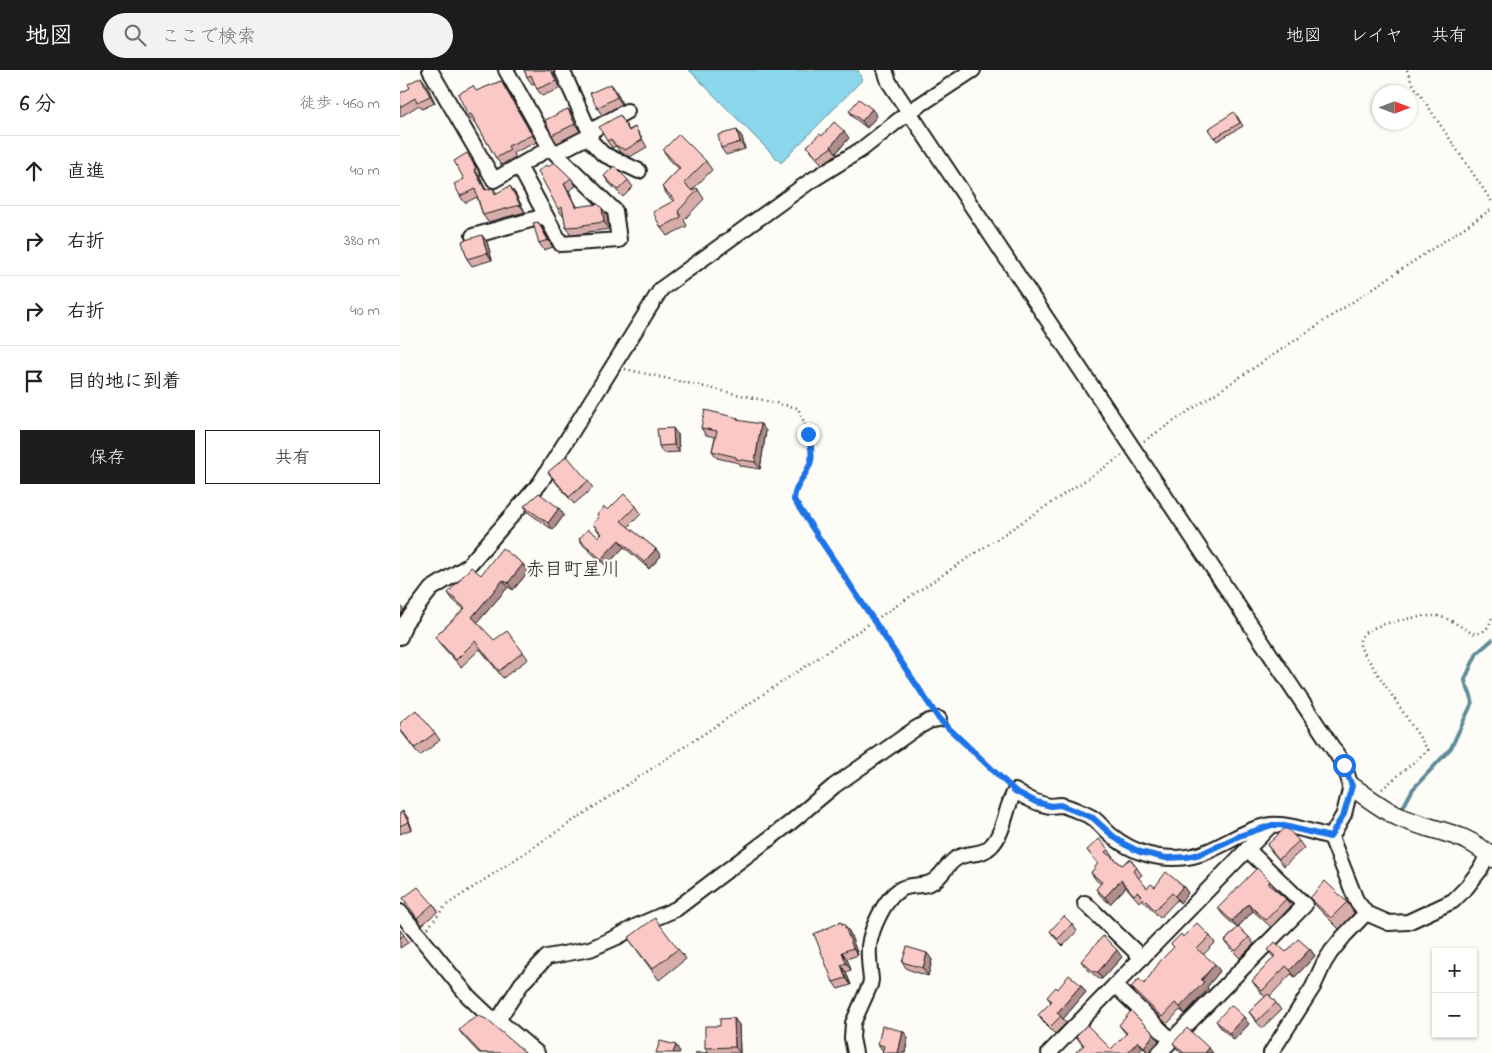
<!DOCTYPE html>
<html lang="ja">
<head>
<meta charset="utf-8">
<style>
	:root { --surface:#fff; --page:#f2f2f2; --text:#222; --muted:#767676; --line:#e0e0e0; --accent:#1c1c1c }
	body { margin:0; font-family:"Indie Flower","Klee One",sans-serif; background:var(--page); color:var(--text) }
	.controls { position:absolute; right:15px; bottom:15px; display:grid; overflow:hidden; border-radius:0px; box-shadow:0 1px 4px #0004 }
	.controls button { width:45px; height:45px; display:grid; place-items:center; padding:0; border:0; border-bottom:1px solid var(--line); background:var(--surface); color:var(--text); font:25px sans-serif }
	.compass { position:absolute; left:972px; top:15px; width:45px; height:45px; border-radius:50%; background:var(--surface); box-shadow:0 1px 4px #0004; rotate:90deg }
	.stop { position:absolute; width:15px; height:15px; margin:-11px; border:4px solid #1a73e8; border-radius:50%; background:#fff }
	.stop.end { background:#1a73e8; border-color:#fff; box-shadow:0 1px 5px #0008 }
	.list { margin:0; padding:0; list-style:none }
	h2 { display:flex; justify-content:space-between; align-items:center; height:65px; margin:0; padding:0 20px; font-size:21px }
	h2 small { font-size:16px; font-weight:400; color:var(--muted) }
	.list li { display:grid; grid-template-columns:32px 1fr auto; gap:15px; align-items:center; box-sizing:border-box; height:70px; padding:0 20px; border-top:1px solid var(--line) }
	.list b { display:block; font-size:19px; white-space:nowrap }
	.list em { font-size:16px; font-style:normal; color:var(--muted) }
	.actions { display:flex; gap:10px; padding:15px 20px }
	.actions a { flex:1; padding:11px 0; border:1px solid var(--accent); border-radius:0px; text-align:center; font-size:18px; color:var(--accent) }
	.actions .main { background:var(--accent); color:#fff }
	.icon { flex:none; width:28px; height:28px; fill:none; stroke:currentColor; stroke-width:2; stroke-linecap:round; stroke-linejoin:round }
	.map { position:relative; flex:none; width:1092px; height:983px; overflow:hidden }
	header { display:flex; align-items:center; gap:30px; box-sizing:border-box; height:70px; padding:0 25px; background:var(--accent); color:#fff }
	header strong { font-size:24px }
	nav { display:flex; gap:28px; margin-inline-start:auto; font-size:18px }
	.search { width:350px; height:45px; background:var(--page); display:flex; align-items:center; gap:12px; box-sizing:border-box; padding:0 18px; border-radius:28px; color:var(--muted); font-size:19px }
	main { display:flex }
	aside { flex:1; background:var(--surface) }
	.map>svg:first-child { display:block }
	.water { fill:#8ad6ea; stroke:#5e8c98 }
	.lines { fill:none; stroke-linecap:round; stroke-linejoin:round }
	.stream { stroke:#5e8c98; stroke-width:4 }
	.minor-casing { stroke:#1c1c1c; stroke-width:18 }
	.tertiary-casing { stroke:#1c1c1c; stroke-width:21 }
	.path { stroke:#1c1c1c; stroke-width:2.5; stroke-dasharray:1 4; stroke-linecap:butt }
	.minor { stroke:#fdfcf7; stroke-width:14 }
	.tertiary { stroke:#fdfcf7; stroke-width:18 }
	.wall { fill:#d7adaa; stroke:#1c1c1c }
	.shaded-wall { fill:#af8d8b; stroke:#1c1c1c }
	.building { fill:#fac9c6; stroke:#1c1c1c }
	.route { stroke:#1a73e8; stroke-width:6 }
	.labels { text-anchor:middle; stroke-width:4.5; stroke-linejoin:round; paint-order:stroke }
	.quarter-label { font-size:19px; fill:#1c1c1c; stroke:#fdfcf7 }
</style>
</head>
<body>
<header>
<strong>地図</strong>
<div class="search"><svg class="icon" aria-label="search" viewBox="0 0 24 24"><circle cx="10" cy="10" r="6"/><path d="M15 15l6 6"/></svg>ここで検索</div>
<nav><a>地図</a><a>レイヤ</a><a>共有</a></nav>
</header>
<main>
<aside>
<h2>6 分<small>徒歩 · 460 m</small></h2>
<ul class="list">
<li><svg class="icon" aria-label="ahead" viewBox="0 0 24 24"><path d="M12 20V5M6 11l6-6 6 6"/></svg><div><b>直進</b></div><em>40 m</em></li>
<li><svg class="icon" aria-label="right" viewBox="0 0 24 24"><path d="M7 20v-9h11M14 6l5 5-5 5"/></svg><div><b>右折</b></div><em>380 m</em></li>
<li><svg class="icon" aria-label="right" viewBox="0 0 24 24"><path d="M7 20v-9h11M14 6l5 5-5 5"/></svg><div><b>右折</b></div><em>40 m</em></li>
<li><svg class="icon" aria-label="arrive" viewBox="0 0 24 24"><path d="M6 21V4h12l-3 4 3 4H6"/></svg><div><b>目的地に到着</b></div></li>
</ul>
<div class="actions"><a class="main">保存</a><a>共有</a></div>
</aside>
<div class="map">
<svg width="1092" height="983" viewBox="0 0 1092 983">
	<rect width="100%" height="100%" fill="#fdfcf7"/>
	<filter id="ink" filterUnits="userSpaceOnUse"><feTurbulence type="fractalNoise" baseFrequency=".02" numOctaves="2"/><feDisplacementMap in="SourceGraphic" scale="10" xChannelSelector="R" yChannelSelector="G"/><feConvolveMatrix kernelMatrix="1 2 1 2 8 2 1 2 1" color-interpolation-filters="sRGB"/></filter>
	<g filter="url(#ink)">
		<path class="water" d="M289,0H458L462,10L381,93Z"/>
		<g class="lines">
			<path class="stream" d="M1002,739L1013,719L1051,678L1072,633C1073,624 1065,618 1065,609L1077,583L1092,570"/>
			<defs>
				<g id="minor">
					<path d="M30,0L94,110L150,78"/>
					<path d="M106,0L150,78L215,141L219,170L161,174L119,96"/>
					<path d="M485,0L489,12L509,42L944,695L951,716L944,744L931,767"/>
					<path d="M189,62L227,41"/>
					<path d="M187,67L203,84L239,101"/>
					<path d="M156,83L191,65L162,0"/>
					<path d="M73,166L145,146"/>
					<path d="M0,567L5,553L31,519L68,496L140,413L261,219L409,112L462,79L509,42L573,0"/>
					<path d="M685,833L742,888"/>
					<path d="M0,842L69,927L89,946L98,950L137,983"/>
					<path d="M715,915L771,970"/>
					<path d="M98,950L122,913L147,887L190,879L217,867L237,856L276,839L390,753L434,716L515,659L529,651L539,649"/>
					<path d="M455,983L452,968L453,953L470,915L471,910C470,899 468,887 469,876C471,859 484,830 499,820C510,813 521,818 532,812C543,806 547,792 559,787C571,782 581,786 591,776C605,762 605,738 615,721C626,728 637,734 650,736C653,736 657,735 661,735C669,737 686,744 693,748C700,753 705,761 712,766C733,783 760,791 787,787C817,783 841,759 871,755C888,753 914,763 931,767L956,830L966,843L989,853L1008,852L1053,831L1066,818L1080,800L1088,784L1092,782"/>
					<path d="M649,983L870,756"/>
					<path d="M759,983L905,835L847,779"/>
					<path d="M871,983L913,917L924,893L931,882L944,866L966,843"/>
				</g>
				<path id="tertiary" d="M951,716C966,726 981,738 997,746C1031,762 1064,760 1092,788"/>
			</defs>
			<use href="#minor" class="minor-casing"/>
			<use href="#tertiary" class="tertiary-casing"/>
			<g class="path">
				<path d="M1007,0L1011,11L1092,132"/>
				<path d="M225,299L398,338C405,356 418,379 408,398C402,410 394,417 394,430L533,639"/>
				<path d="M744,371L1092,139"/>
				<path d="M547,656L607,713"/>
				<path d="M982,719L1028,680L960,577C960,573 959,569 962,566C971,553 1022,545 1037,546C1048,547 1062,558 1072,563C1084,565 1090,557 1092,546"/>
				<path d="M28,858L45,836L723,385"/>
			</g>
			<use href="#minor" class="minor"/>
			<use href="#tertiary" class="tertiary"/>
		</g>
		<g class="wall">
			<path d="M124,0H149L156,7L161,18L142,26L137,19L135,13L132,14L127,7Z"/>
			<path d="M101,11L106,18L137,72L113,83L115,87L101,95L96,88L75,51L73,52L68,45L77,21Z"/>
			<path d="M26,14L35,33L22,39L19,35L0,47V23Z"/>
			<path d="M211,14L216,21L222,34L202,45L197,38Z"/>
			<path d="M168,39L173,46L180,61L157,73L152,65L158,44Z"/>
			<path d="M449,41L477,46L467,58L454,48Z"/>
			<path d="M220,45L229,60L235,57L247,77L230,87L220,82L216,76L212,78L207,71Z"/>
			<path d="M837,46L843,56L817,71L808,59Z"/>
			<path d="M337,60L342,67L345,79L326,85L321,78Z"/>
			<path d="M422,66L449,68L436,83L437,84L422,94L412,83L407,76Z"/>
			<path d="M263,80L306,91L312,100L292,120V121L297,118L304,129L284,150L287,156L267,166L261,158L273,131L268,126L262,117L279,99L269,89Z"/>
			<path d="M72,90L81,105L79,106L86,120L93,118L97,123H115L125,142L88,152L83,145L77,127L65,133L60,126L64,109Z"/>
			<path d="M148,97L171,108L176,116L169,121L177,137L202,138L207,145L209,159L188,162L189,163L171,165L166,157L164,146H163L158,139Z"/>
			<path d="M204,106L228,110L233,117L223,127L209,113Z"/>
			<path d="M138,152L143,159L153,177L144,180L139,173Z"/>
			<path d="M87,172L92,190L72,196L67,189Z"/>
			<path d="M338,348L339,351L366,361L360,399L341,396L339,393L317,388L312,381L315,367L306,365L301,358Z"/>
			<path d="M278,365L279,382L263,383L259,376Z"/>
			<path d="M148,402L188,411L193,418L174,434L153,409Z"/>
			<path d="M124,436L164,445L153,460L129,443Z"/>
			<path d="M236,436L241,444L228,457L256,479L261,486L249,499L224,477L206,496L184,476L179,469L199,467L201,465L193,454L199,447L197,445L208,440Z"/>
			<path d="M123,494L128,502L113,520L108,517L77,553L94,570L123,582L128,589L103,608L80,579L61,597L40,574L35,567L64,539L53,530L48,523L81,505Z"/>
			<path d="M0,660L35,663L40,670L20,686Z"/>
			<path d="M0,743L8,748L12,759L0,764Z"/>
			<path d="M899,771L904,778L884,796L872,782L867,775Z"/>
			<path d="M708,779L713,786L712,787L722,795L730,789L742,805L738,808L747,818L783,816L788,823L780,833L777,830L760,848L742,829L739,832L726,817L710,834L701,826L696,819L701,814L696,810L691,803L698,794L687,780Z"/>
			<path d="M875,818L874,819L886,829L891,836L871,857L853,841L838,857L849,867L854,874L840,888L830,878L825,871L837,858L823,845L818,838Z"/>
			<path d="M3,828L33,834L38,841L22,855Z"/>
			<path d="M910,828L947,832L954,843L939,859L918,838Z"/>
			<path d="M441,852L449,861L458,885L447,889L451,900L446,902L451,915L438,919L433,912Z"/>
			<path d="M672,854L677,861L663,876L655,868L650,861Z"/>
			<path d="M0,860L9,872L0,878Z"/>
			<path d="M810,866L815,873L803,885L820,901L807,917L808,919L785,944L780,940L767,954L736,924L731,917L744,914L774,877L771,874L783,867Z"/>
			<path d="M228,868L278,879L286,889L259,910Z"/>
			<path d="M910,879L915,886L895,907L891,904L870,926L876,933L881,940L862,958L854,949L849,942L865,927L857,918L852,911L874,888L868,880L886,882Z"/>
			<path d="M527,883L532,890L528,906L507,899L502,892Z"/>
			<path d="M722,887L702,909H699L686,898L681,891Z"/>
			<path d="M658,919L686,922L663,949L666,953L655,964L643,952L638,945L651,932L647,927Z"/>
			<path d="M334,948L339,955L340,983H295H308L305,978L320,956Z"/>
			<path d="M816,951L849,954L834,970L821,958Z"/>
			<path d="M719,955L754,964L759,971L749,983L743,978L738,983L683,976L676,966L711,979L726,964Z"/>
			<path d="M59,960L125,982L126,983H79L64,967Z"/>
			<path d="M503,961L508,968L505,983H482L483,981L478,974Z"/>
			<path d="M773,973L813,983H781L778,980Z"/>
		</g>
		<g class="shaded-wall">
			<path d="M151,0L156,7L161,18L156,11Z"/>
			<path d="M21,7L26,14L35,33L30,26Z"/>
			<path d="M101,11L106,18L137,72L132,65Z"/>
			<path d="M211,14L216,21L222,34L217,27Z"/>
			<path d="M168,39L173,46L180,61L175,54Z"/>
			<path d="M472,39L477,46L467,58L462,51Z"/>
			<path d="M337,60L342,67L345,79L340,72Z"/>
			<path d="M444,61L449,68L436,83L437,84L431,76Z"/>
			<path d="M74,99L79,106L90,127L85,120Z"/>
			<path d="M164,114L169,121L181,144L176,137Z"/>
			<path d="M110,116L115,123L125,142L120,135Z"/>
			<path d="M202,138L207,145L209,159L204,152Z"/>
			<path d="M138,152L143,159L153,177L148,170Z"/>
			<path d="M82,165L87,172L92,190L87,183Z"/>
			<path d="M361,354L366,361L360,399L355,392Z"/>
			<path d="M273,358L278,365L279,382L274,375Z"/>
			<path d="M159,438L164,445L153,460L148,453Z"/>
			<path d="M219,470L224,477L206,496L201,489Z"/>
			<path d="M256,479L261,486L249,499L244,492Z"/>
			<path d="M123,494L128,502L113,520L108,513Z"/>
			<path d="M103,510L108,517L76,554L72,547Z"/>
			<path d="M0,535L4,540L0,546Z"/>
			<path d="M3,741L8,748L12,759L8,752Z"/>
			<path d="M721,810L726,817L710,834L705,827Z"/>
			<path d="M870,811L875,818L872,821L868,814Z"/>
			<path d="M783,816L788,823L780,833L775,826Z"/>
			<path d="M848,834L853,841L837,858L832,851Z"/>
			<path d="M441,852L449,861L458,885L453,878Z"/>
			<path d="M910,879L915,886L895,907L890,900Z"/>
			<path d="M717,880L722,887L702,909L698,902Z"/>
			<path d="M442,882L447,889L451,900L446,893Z"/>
			<path d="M527,883L532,890L528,906L523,898Z"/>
			<path d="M815,894L820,901L807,917L808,919L785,944L780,937Z"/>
			<path d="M441,895L446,902L451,915L446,908Z"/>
			<path d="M681,915L686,922L663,949L657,943Z"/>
			<path d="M844,947L849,954L834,970L829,963Z"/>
			<path d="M334,948L339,955L340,983L335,977Z"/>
			<path d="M503,961L508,968L505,983H498Z"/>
			<path d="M754,964L759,971L748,983L744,977Z"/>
			<path d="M738,971L743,978L738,983H727Z"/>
			<path d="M276,975L280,982V983H273Z"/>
			<path d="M809,978L813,983H805Z"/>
		</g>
		<g class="building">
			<path d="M124,0H147L148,1L151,0L156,11L137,19L131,5L127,7Z"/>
			<path d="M21,7L30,26L17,32L15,28L0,37V23L10,18L8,14Z"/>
			<path d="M101,11L132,65L108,76L110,80L96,88L71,44L68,45L58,24L73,16L76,21Z"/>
			<path d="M211,14L217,27L197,38L190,23Z"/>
			<path d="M459,29L472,39L462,51L449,41Z"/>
			<path d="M168,39L175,54L152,65L145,50L158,44V43Z"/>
			<path d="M834,42L840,53L814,68L808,59Z"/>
			<path d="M220,45L229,61L235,57L242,70L225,80L215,75L211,69L207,71L199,57Z"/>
			<path d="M434,52L444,61L431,76L432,77L417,87L407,76L420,64L422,66Z"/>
			<path d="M337,60L340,72L321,78L318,65Z"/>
			<path d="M279,64L306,91L284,113L292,121L297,118L298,120L278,141L281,147L261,158L253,142L275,130L262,117L280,98L263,80Z"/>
			<path d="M67,83L76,98L74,99L85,120L93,118L95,124L110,116L120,135L83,145L75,119L60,126L54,114L64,109L54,91Z"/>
			<path d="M154,92L171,108L164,114L176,137L198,134L202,138L204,152L183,155L184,156L166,157L162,137L158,139L138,101L146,95L148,97Z"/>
			<path d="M214,96L228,110L218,120L204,106Z"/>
			<path d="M138,152L148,170L139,173L133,153Z"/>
			<path d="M82,165L87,183L67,189L62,171Z"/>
			<path d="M305,340L338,348L337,350L361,354L355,392L336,389V387L312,381L317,361L301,358Z"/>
			<path d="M273,358L274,375L259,376L257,359Z"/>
			<path d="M167,386L188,411L169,427L148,402Z"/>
			<path d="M139,423L159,438L148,453L124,436Z"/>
			<path d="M224,424L236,436L221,451L256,479L244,492L219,470L201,489L179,469L188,459L199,467L202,464L193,454L199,447L197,445L204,437L208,440Z"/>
			<path d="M102,478L123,494L108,513L103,510L72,547L94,570L107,561L123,582L99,601L75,571L56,590L35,567L65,538L48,523L71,497L81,505Z"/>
			<path d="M16,640L35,663L15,678L0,659V653Z"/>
			<path d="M3,741L8,752L0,756V743Z"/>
			<path d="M885,758L888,759L899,771L879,789L867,775Z"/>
			<path d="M699,769L708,779L705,782L722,795L730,789L737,798L733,801L747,818L751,814L755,817L766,802L783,816L775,826L772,823L755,840L737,822L734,825L721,810L705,827L696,819L702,812L691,803L698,793L687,780Z"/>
			<path d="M857,798L870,811L868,814L886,829L866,850L848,834L832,851L818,838Z"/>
			<path d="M925,811L947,832L931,848L910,828Z"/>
			<path d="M18,817L33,834L17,848L3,828Z"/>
			<path d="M664,846L672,854L658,869L650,861Z"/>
			<path d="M255,848L278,879L252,899L228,868Z"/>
			<path d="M441,852L443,855L444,854L453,878L442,882L446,893L441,895L446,908L433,912L414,864Z"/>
			<path d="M797,853L810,866L797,879L815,894L801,910L804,912L780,937L775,933L762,947L731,917L739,909L744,914L761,890L774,877L771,874L781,864L783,867Z"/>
			<path d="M838,857L849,867L836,881L825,871Z"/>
			<path d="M0,860L4,865L0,868Z"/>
			<path d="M703,866L717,880L698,902H694L681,891Z"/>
			<path d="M898,869L910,879L890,900L886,896L862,921L852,911L875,886L868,880L875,872L886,882Z"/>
			<path d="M507,877L527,883L523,898L502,892Z"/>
			<path d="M669,905L681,915L657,943L661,946L650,957L638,945L652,931L647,927L656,917L658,919Z"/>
			<path d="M868,924L876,933L857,951L849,942Z"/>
			<path d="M831,935L844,947L829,963L816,951Z"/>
			<path d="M731,941L754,964L744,977L738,971L727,983H675L684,975L676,966L687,955L711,979L727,963L719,955Z"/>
			<path d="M79,946L86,949L125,982L124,983H81L59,960L68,952Z"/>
			<path d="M334,948L335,977L305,978V956H320V949Z"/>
			<path d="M482,956L503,961L498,983H482L484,976L478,974Z"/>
			<path d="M787,958L809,978L805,983H784L773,973Z"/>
			<path d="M260,971L276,975L273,983H256Z"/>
		</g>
	</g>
	<g class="lines" filter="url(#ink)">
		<path class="route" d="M408,364C410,372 413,382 411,391C407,406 394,415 394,430L539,649L615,721L636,732L651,736L660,735L693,748L713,766L724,774L740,782L766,788L786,787L801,784L839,766L872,755H880L930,767L944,744L952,716L944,695"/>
	</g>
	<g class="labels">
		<g class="quarter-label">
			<text x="173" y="505">赤目町星川</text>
		</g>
	</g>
</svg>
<div class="controls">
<button>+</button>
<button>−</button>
</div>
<svg class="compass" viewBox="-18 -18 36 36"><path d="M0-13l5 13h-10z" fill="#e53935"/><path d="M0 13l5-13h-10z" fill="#767676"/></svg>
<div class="stop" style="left:944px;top:695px"></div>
<div class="stop end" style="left:408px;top:364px"></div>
</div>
</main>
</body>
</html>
